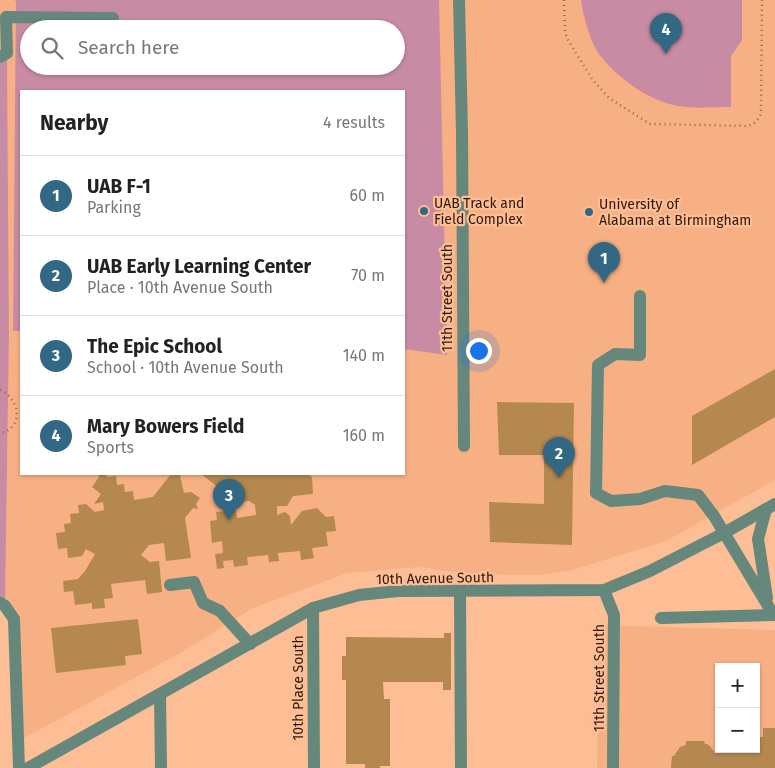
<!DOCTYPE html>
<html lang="en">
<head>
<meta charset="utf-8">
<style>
	:root { --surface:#fff; --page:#f2f2f2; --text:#222; --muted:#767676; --line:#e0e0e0; --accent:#326884 }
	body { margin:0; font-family:"Fira Sans",sans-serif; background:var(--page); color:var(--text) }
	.controls { position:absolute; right:15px; bottom:15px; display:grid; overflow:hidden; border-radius:0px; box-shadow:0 1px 4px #0004 }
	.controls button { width:45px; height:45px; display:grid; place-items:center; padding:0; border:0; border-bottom:1px solid var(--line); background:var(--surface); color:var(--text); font:25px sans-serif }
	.you { position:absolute; left:478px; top:350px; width:18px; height:18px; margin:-12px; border:4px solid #fff; border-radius:50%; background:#1a73e8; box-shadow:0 0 0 8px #1a73e833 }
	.badge { display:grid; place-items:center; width:32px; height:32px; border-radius:50%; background:var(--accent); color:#fff; font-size:16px; font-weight:700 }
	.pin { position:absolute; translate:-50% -41px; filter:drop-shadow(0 1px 2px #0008) }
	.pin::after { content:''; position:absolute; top:26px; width:18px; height:15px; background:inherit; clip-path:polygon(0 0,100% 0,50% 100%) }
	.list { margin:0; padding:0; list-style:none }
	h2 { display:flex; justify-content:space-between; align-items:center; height:65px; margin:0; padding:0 20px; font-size:21px }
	h2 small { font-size:16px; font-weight:400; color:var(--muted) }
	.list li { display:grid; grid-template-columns:32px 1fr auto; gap:15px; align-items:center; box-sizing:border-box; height:80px; padding:0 20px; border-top:1px solid var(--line) }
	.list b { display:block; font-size:19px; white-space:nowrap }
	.list p { margin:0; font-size:16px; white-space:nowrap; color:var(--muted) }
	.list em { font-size:16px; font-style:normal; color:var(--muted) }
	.icon { flex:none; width:28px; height:28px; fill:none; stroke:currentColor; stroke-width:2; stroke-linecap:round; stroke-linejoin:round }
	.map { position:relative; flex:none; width:775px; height:768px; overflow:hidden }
	.search { position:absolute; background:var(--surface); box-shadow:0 1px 4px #0004; left:20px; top:20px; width:385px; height:55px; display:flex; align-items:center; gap:12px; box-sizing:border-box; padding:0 18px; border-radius:28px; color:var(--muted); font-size:19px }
	.panel { position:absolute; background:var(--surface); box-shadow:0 1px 4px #0004; left:20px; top:90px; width:385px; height:385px; border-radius:0px }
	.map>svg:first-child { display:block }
	.built { fill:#f7b084; fill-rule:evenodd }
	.green { fill:#c78ca4; fill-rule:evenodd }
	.building { fill:#b4884f }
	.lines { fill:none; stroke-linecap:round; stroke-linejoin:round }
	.path { stroke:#92674b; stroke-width:2.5; stroke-dasharray:1 4; stroke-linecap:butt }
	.minor { stroke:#66877c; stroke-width:12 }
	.poi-dot { fill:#326884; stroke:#fdbd95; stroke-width:2 }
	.labels { text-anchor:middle; stroke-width:4.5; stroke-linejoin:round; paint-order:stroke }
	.poi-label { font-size:14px; fill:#2e1707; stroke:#fdbd95; text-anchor:start }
	.street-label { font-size:14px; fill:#2e1707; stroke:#fdbd95 }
</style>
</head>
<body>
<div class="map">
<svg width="775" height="768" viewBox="0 0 775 768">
	<rect width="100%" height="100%" fill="#fdbd95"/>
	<g class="built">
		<path d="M0,0H775V480L666,541L572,570L542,575H513L452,572L419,567L347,573L253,608L182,652L17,742L14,619L5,606L9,333L7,53L0,57ZM29,29H396V66H29ZM21,91H404V474H21Z"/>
		<path d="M599,625L775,630V768H597ZM719,667H756V749H719Z"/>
	</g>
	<g class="green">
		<path d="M14,0H439L447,355L404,349V91H21V331H13L16,1ZM29,29H396V66H29Z"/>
		<path d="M581,0H742V40L731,56V107C714,107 694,109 678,106C649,101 616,77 599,54C590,41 583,15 581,0Z"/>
		<path d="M7,53L9,333L5,606L0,604V57Z"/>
	</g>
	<g class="building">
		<path d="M775,369V417L692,465V416Z"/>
		<path d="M497,402L574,403L572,545L490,542L489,502L544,504V455H499Z"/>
		<path d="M98,474H107V477L116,476L117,485L124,484L125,492L133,491L134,500L153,497L171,474H182L180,476L184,493L191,492L200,498L196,504L198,509L193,508L185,518L191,558L166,561L164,543L149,545L141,555L150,562L159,561L162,592L147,594L145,580L111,584L113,598L104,599L105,608L92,609V603L75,605L73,591L64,592L63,581L78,579L85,571L95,554L86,549L82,556L68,558L67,548L58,549L56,533L65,532L64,524L71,523L70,514L79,513L78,505L86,504L95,512L104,510L103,502L94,504L101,494L92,487L99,477Z"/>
		<path d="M201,474H308L312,477L313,494L293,496L287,506H277V515L285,512L290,516L291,525L302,511L317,508L326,517L334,516L336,531L326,532L328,546L312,548L314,558L301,560L300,551L278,553L279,561L269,562L268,555L247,557L248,565L234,567L233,560L223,561L224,568L217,569L215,554L223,553L222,541L212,543L210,521L217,520L216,512L236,510L237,518L256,515L255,505L249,501L225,505L223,491Z"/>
		<path d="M138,619L142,654L125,656L126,665L56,673L51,628Z"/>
		<path d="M444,633H451V690H443V682H383L384,699H390V766H380V768H365V764H346V680H342V656H346V637L444,638Z"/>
		<path d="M763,728H775V768H671L672,756H674L680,747L686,745V741H705L704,743L709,745L715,753H725V749H756V737H763Z"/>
	</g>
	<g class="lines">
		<g class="path">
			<path d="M564,0L565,32L568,40L592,79L609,98L650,124L748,126L756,122L761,114L762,0"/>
			<path d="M0,390C15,396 23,416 11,428C8,431 4,432 0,434"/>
		</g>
		<g class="minor">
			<path d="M459,0L462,132L464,446"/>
			<path d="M0,57L7,53L6,17L113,18"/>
			<path d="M640,296V355L615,354L598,365L596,493L611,501L640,499L665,491L698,495L714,516L773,614"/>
			<path d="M766,509L758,539L767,598"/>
			<path d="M170,585L194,582L203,603L220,611L250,644"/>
			<path d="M604,590L614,615L613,768"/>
			<path d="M460,592L461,768"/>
			<path d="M0,603L5,606L14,619L19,768"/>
			<path d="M313,608L314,768"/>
			<path d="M661,618L775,615"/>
			<path d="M160,694L161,768"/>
			<path d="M28,768L313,608L359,595L398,591L604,590L650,571L724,533L775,504"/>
		</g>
	</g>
	<g class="poi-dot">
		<circle cx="424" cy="211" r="5"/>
		<circle cx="589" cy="212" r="5"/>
	</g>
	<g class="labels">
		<g class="poi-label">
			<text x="434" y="208">UAB Track and<tspan x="434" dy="16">Field Complex</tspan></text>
			<text x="599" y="209">University of<tspan x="599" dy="16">Alabama at Birmingham</tspan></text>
		</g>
		<g class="street-label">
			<text transform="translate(447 298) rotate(-90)" y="5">11th Street South</text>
			<text transform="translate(435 578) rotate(-1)" y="5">10th Avenue South</text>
			<text transform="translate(599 678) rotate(-90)" y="5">11th Street South</text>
			<text transform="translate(298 688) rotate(-90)" y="5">10th Place South</text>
		</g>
	</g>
</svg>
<div class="controls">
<button>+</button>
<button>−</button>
</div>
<div class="you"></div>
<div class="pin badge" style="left:604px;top:283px">1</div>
<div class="pin badge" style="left:559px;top:478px">2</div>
<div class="pin badge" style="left:229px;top:520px">3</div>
<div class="pin badge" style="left:666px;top:54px">4</div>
<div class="search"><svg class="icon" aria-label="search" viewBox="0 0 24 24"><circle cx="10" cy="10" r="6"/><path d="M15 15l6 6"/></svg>Search here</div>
<section class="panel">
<h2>Nearby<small>4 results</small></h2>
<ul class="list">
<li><span class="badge">1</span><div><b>UAB F-1</b><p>Parking</p></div><em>60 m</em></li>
<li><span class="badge">2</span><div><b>UAB Early Learning Center</b><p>Place · 10th Avenue South</p></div><em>70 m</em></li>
<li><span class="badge">3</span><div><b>The Epic School</b><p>School · 10th Avenue South</p></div><em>140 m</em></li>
<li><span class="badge">4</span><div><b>Mary Bowers Field</b><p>Sports</p></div><em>160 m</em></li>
</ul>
</section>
</div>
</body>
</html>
